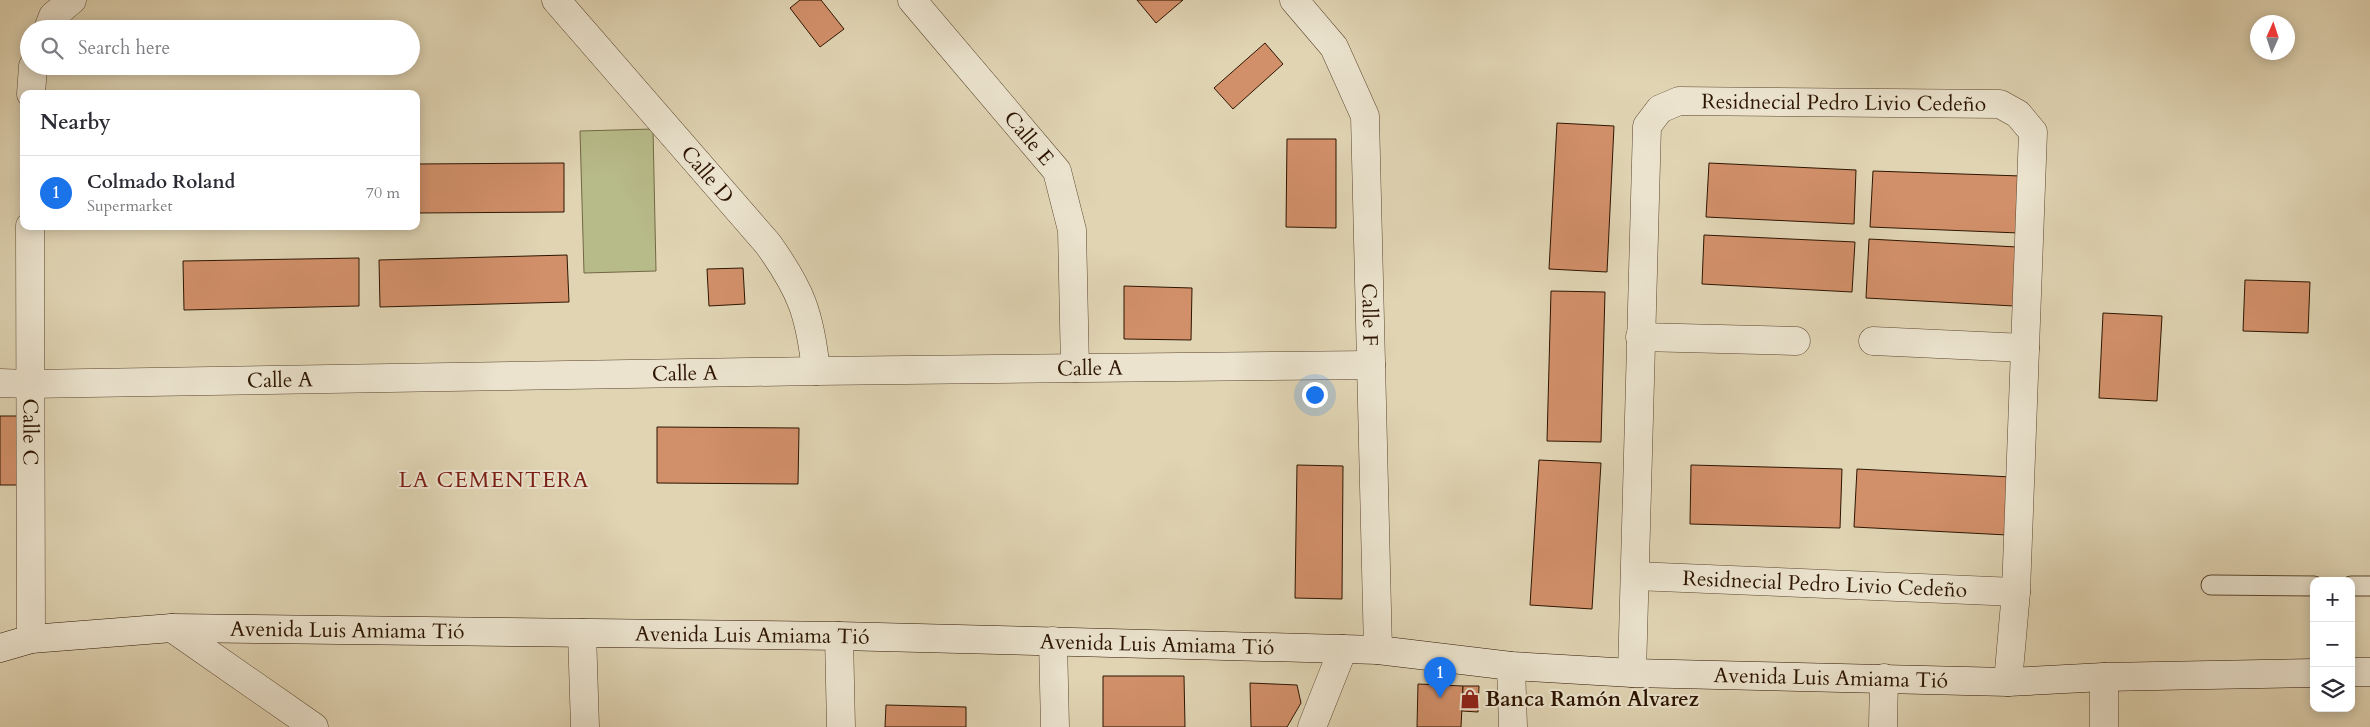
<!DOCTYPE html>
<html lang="en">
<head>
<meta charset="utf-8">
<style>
	:root { --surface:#fff; --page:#f7f7f7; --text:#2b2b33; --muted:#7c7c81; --line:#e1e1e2; --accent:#1a73e8 }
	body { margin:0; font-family:Cardo,serif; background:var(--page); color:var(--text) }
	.controls { position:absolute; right:15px; bottom:15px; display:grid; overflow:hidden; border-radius:10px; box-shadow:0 2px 12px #0003 }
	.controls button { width:45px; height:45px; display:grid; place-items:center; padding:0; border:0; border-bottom:1px solid var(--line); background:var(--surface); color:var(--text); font:25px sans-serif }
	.compass { position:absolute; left:2250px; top:15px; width:45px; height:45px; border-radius:50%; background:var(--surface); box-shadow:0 2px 12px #0003; rotate:3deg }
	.you { position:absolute; left:1314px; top:394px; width:18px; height:18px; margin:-12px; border:4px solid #fff; border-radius:50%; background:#1a73e8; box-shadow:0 0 0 8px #1a73e833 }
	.badge { display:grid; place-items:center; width:32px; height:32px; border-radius:50%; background:var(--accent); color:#fff; font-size:16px; font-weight:700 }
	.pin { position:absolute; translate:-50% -41px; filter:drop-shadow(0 1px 2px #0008) }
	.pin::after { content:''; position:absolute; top:26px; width:18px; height:15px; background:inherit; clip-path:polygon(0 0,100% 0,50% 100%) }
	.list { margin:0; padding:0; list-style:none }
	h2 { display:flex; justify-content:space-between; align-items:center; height:65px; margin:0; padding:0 20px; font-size:21px }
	h2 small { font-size:16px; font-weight:400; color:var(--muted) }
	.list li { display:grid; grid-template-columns:32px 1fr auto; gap:15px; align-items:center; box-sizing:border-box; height:75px; padding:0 20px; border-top:1px solid var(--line) }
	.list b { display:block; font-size:19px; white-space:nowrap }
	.list p { margin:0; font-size:16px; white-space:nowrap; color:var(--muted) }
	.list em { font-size:16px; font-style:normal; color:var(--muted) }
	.icon { flex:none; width:28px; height:28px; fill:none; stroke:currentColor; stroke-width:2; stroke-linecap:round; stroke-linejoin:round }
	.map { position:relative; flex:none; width:2370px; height:727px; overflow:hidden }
	.search { position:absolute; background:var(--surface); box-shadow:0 2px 12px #0003; left:20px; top:20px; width:400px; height:55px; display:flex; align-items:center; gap:12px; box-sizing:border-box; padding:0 18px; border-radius:28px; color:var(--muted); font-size:19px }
	.panel { position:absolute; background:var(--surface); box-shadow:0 2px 12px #0003; left:20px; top:90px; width:400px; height:140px; border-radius:10px }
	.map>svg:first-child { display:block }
	.green { fill:#b7bb89; stroke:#726844 }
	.building { fill:#d2906a; stroke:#2d1500 }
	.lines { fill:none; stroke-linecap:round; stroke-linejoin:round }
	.service-casing { stroke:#5a452d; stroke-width:21 }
	.minor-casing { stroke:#5a452d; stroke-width:29 }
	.secondary-casing { stroke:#2d1500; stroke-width:29 }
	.service { stroke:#ebe3ce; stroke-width:19 }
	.minor { stroke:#ebe3ce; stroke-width:28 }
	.secondary { stroke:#ebe3ce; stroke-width:28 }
	.labels { text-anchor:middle; stroke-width:4; stroke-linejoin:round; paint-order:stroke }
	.street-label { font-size:21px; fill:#2d1500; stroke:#ebe3ce }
	.poi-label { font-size:21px; font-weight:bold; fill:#2d1500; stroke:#ebe3ce; text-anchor:start }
	.neighbourhood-label { font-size:22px; letter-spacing:1px; fill:#7a1f14; stroke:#ebe3ce }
</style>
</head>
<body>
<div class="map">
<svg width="2370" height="727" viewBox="0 0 2370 727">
	<rect width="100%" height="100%" fill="#e0d4b3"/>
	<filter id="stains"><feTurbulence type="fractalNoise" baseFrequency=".004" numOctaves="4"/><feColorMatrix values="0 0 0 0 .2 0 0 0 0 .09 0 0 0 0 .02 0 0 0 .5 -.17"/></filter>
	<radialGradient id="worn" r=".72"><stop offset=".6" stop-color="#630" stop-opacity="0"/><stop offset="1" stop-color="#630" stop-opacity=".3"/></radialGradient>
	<path class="green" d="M653,129L656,271L584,273L580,131Z"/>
	<g class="building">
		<path d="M800,0H821L844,29L820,47L790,8Z"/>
		<path d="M1137,0H1183L1156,23Z"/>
		<path d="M1265,43L1283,64L1233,109L1214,88Z"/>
		<path d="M1557,123L1614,126L1607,272L1549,269Z"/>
		<path d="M1287,139H1336V228L1286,227Z"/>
		<path d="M564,163V212L416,213V164Z"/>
		<path d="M1709,163L1856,170L1854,224L1706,217Z"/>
		<path d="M1873,171L2021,176L2019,233L1870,227Z"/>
		<path d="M1704,235L1855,242L1852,292L1702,284Z"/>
		<path d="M1869,239L2017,247L2014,306L1866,298Z"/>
		<path d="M567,255L569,302L380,307L379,260Z"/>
		<path d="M359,258V306L184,310L183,261Z"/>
		<path d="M743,268L745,304L709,306L707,269Z"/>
		<path d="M2245,280L2310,282L2308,333L2243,331Z"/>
		<path d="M1124,286L1192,288L1191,340L1124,339Z"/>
		<path d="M1551,291L1605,292L1601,442L1547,441Z"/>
		<path d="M2103,313L2162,316L2157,401L2099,398Z"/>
		<path d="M0,416H18L19,485H0Z"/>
		<path d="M657,427L799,428L798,484L657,483Z"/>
		<path d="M1539,460L1601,463L1592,609L1530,605Z"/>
		<path d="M1297,465L1343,466L1342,599L1295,598Z"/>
		<path d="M1691,465L1842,469L1840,528L1690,524Z"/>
		<path d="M1857,469L2011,477L2007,535L1854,527Z"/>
		<path d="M1103,676H1184L1185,727H1103Z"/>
		<path d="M1250,683L1297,685L1301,703L1287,727H1251Z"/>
		<path d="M1418,684L1463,686L1461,727H1417Z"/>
		<path d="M1463,686H1479L1478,712L1462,711Z"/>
		<path d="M886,705L966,707V727H885Z"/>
	</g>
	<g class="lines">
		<defs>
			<g id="service">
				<path d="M2211,585L2314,586"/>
				<path d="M2351,586H2370"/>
			</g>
			<g id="minor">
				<path id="s1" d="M556,0L768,244C801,290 810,314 816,371"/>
				<path id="s2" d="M912,0L1057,171L1072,230L1075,368"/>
				<path id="s3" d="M1294,0L1334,47L1365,116L1378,650"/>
				<path d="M48,29L53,16L72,0"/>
				<path d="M31,94L33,66"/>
				<path id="s4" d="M30,226L31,639"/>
				<path d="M1640,337L1796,341"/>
				<path d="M1873,341L2025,348"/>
				<path id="s5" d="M0,383L29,384L816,371L1371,365"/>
				<path id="s6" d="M1635,576L2016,592"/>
				<path d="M172,628L314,727"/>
				<path d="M582,633L585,727"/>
				<path d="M839,636L841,727"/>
				<path d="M1053,641L1055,727"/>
				<path d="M1511,666L1513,727"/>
				<path id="s7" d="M1632,673L1647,126L1660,109L1679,101L2000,104L2018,114L2033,132L2016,592L2008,682"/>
				<path d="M2104,677V727"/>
				<path d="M1312,727L1343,649"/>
				<path d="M1883,727L1884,678"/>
			</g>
			<g id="secondary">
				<path id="s8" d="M0,648L31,639L172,628L839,636L1343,649L1378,650L1511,666L1632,673L2008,682L2104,677L2314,673"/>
				<path d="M2351,672H2370"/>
			</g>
		</defs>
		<use href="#service" class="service-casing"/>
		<use href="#minor" class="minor-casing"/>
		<use href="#secondary" class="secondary-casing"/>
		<use href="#service" class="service"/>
		<use href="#minor" class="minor"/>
		<use href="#secondary" class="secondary"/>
	</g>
	<defs>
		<symbol id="shop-bare" viewBox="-9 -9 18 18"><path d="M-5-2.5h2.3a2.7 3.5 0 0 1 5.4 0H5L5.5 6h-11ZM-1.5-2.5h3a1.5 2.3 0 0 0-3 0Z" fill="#8f2418" stroke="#ebe3ce" stroke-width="2.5" paint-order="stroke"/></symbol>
	</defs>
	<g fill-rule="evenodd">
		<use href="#shop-bare" x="1456" y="685" width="28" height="28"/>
	</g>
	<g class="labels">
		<g class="street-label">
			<text dy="7" stroke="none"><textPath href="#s7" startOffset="754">Residnecial Pedro Livio Cedeño</textPath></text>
			<text dy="7" stroke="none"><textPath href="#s2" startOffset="181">Calle E</textPath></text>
			<text dy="7" stroke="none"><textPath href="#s1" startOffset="231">Calle D</textPath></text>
			<text dy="7" stroke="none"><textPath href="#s3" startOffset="336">Calle F</textPath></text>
			<text dy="7" stroke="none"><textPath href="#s5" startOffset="1090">Calle A</textPath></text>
			<text dy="7" stroke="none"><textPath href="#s5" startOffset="685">Calle A</textPath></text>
			<text dy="7" stroke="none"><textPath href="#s5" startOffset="280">Calle A</textPath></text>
			<text dy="7" stroke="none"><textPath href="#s4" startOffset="206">Calle C</textPath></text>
			<text dy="7" stroke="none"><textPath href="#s6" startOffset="190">Residnecial Pedro Livio Cedeño</textPath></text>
			<text dy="7" stroke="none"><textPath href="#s8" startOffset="349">Avenida Luis Amiama Tió</textPath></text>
			<text dy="7" stroke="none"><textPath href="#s8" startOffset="754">Avenida Luis Amiama Tió</textPath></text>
			<text dy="7" stroke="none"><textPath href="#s8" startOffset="1159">Avenida Luis Amiama Tió</textPath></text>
			<text dy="7" stroke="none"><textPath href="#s8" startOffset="1834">Avenida Luis Amiama Tió</textPath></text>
		</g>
		<g class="poi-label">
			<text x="1485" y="706">Banca Ramón Alvarez</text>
		</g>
		<g class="neighbourhood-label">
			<text x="494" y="487">LA CEMENTERA</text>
		</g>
	</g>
	<rect width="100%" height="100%" filter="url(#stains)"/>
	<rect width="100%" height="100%" fill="url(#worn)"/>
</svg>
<div class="controls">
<button>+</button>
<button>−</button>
<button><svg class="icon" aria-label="layers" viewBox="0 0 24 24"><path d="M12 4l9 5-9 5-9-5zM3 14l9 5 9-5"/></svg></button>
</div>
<svg class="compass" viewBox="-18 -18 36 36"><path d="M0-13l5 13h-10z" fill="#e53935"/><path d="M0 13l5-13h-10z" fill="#7c7c81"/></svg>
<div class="you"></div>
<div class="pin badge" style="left:1440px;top:698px">1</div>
<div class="search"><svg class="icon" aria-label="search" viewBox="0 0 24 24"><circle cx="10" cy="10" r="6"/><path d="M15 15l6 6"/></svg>Search here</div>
<section class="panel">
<h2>Nearby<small></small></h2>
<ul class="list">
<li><span class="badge">1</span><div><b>Colmado Roland</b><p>Supermarket</p></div><em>70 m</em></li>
</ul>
</section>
</div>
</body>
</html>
